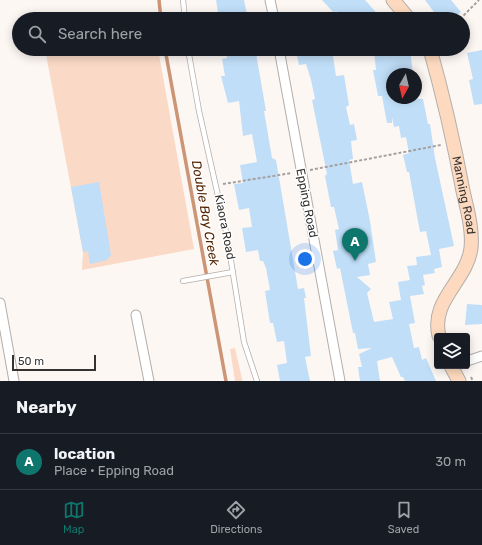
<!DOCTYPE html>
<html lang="en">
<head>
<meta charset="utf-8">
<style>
	:root { --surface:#171b24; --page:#20242c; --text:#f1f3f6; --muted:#9ea1a6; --line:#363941; --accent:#0f766e }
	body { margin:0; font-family:Rubik,sans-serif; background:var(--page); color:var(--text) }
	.controls { position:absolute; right:12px; bottom:12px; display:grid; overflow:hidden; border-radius:4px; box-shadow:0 2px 10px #0003 }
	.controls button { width:36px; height:36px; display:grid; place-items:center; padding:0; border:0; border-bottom:1px solid var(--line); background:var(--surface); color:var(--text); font:20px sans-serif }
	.compass { position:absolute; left:386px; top:68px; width:36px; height:36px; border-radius:50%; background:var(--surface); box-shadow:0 2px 10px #0003; rotate:188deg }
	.scale { position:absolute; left:12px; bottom:10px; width:84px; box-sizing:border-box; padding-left:4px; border:2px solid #353332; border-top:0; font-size:11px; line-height:14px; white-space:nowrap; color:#353332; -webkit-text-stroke:3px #fff; paint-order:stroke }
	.you { position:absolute; left:305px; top:259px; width:14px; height:14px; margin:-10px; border:3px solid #fff; border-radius:50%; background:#1a73e8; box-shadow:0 0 0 6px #1a73e833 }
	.badge { display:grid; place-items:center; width:26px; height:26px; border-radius:50%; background:var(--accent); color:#fff; font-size:13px; font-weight:700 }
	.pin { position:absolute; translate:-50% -33px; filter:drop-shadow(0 1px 2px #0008) }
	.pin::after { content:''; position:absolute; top:21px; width:14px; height:12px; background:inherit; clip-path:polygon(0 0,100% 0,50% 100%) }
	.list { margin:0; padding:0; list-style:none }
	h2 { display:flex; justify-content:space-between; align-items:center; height:52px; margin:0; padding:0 16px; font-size:17px }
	h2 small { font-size:13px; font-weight:400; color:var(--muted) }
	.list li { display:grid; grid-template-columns:26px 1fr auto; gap:12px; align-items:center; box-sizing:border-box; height:56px; padding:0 16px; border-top:1px solid var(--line) }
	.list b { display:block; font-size:15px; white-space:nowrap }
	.list p { margin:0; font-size:13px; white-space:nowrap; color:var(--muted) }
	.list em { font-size:13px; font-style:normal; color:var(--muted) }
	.icon { flex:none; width:22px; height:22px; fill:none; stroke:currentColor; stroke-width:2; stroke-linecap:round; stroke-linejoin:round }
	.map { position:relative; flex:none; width:482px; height:381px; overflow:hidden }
	.search { position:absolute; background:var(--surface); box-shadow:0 2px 10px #0003; left:12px; right:12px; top:12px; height:44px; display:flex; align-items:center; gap:10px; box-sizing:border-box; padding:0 14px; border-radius:22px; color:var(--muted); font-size:15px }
	.sheet { height:108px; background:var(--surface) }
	nav { display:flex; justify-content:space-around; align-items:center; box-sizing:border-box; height:56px; border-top:1px solid var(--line); background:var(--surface); font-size:11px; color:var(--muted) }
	nav a { display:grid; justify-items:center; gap:2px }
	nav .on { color:var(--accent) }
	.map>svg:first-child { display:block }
	.green { fill:#fad9c6 }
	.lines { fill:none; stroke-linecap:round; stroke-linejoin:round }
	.stream { stroke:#cc9676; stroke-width:3.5 }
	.building { fill:#c0def8 }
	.lane-casing { stroke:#b3aeab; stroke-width:6 }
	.street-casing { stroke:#b3aeab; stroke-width:11 }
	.secondary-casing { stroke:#b3aeab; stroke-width:15 }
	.path { stroke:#a4a09e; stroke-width:2; stroke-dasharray:3 2; stroke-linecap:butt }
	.lane { stroke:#fff; stroke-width:4.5 }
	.street { stroke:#fff; stroke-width:9 }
	.secondary { stroke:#fddabf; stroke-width:13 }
	.labels { text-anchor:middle; stroke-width:3; stroke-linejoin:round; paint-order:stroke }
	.street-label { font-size:12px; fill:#353332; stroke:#fff }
	.water-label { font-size:13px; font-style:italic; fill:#562400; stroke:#fff }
</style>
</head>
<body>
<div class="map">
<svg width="482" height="381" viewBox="0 0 482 381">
	<rect width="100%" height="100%" fill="#fdf7f4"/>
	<g class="green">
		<path d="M45,49H158L194,249L82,270L83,252Z"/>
		<path d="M235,348L242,379V381H235L230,349Z"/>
	</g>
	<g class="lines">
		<g class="stream">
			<path d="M159,0L161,19"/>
			<path d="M165,49L226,381"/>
		</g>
	</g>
	<g class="building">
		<path d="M216,0H244L248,19H219Z"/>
		<path d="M322,0H365L382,19H343L336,11L334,13Z"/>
		<path d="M425,0H451L461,12L452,19H439Z"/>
		<path d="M225,49H254L255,53H256L266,111H264L272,158L276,160L298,289L304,288L306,298H304L311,356L305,357L310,381H280L277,365L287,363L284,341L277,342L273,323H270L265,291L270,290L266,268L263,261H260L258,250L246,252L242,228L252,227L249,208L239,210L234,184L243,183L240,165L257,162L252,134L243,136L239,101L228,103L221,76H225L222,59L227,58Z"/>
		<path d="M303,49H332L336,76L344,75L349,105L346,107L350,125L354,124L357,140L351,141L353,159L349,160L353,184L362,182L370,221L376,262L368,264L370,275L357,277L371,289L367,293L374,322L393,319L389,302L401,300L398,282L410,280L407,266L417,265L416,257L431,255L426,231L420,232L409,172H407L403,155L409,153L406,137L401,138L399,126L394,127L392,117V123H387L382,96H378L373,70H376L374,52L410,49L413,74H392V98L423,99L428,124H430L435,158L454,246L439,249L442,267L434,269L435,273L423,275L425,285L422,286L424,294L410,296L415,323L409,324L414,348L419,347L422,360L426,358L436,381H405L403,377H401L392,357L377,361L380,381H360L358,367H362L359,354L372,348L358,349L355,333H353L340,268L337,269L333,251L338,250L335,230L339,229L334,207H331L325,176L327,174L312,100L315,99L311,80L306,64L299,65L297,56L301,55V51Z"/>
		<path d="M482,50V104L474,105L469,80L473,79L467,53Z"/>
		<path d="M99,182L111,255L107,260L90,264L88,251L83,252L71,187Z"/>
		<path d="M467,304L482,305V324L465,325Z"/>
	</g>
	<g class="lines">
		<defs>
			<g id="lane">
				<path d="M183,0L185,19"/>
				<path d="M188,49L199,111L227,236L244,342L257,381"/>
				<path d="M183,281L233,272"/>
			</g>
			<g id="street">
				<path d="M270,0L274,19"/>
				<path d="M279,49L340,381"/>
				<path d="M0,303L14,381"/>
				<path d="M136,315L149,381"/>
				<path d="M467,361L482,356"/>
			</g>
			<g id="secondary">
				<path d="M393,0L409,19"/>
				<path id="s1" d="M430,49C443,95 454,143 463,191C467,209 473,229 471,248C467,281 430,300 439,336"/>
				<path d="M451,366L459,381"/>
			</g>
		</defs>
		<use href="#lane" class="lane-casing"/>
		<use href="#street" class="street-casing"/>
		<use href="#secondary" class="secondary-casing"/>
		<g class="path">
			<path d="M460,19L479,0"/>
			<path d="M310,170L441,145"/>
			<path d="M223,184L292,173"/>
			<path d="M471,377L473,381"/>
		</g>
		<use href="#lane" class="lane"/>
		<use href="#street" class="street"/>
		<use href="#secondary" class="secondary"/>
	</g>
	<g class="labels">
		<g class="street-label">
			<text dy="4" stroke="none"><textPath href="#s1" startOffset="150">Manning Road</textPath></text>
			<text transform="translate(307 203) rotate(79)" y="4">Epping Road</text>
			<text transform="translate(225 227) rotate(79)" y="4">Kiaora Road</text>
		</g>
		<g class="water-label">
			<text transform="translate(206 213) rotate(80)" y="5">Double Bay Creek</text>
		</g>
	</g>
</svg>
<div class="controls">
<button><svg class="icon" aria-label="layers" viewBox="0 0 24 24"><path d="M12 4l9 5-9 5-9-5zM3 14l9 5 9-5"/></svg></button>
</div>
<svg class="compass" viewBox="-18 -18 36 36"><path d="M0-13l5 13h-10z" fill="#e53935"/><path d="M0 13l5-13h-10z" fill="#9ea1a6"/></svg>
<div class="scale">50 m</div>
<div class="you"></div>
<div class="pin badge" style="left:355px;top:261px">A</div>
<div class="search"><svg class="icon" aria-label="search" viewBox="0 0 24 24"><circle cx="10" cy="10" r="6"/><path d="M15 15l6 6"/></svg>Search here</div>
</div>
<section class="sheet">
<h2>Nearby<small></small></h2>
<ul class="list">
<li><span class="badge">A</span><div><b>location</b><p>Place · Epping Road</p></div><em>30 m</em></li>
</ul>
</section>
<nav>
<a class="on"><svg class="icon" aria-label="map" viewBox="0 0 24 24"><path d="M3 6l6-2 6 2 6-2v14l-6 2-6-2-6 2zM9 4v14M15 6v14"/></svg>Map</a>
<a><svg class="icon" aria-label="directions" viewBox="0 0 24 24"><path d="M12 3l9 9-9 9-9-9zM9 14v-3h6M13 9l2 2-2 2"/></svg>Directions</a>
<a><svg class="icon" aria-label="saved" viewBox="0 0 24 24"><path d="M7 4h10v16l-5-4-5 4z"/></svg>Saved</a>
</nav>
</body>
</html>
